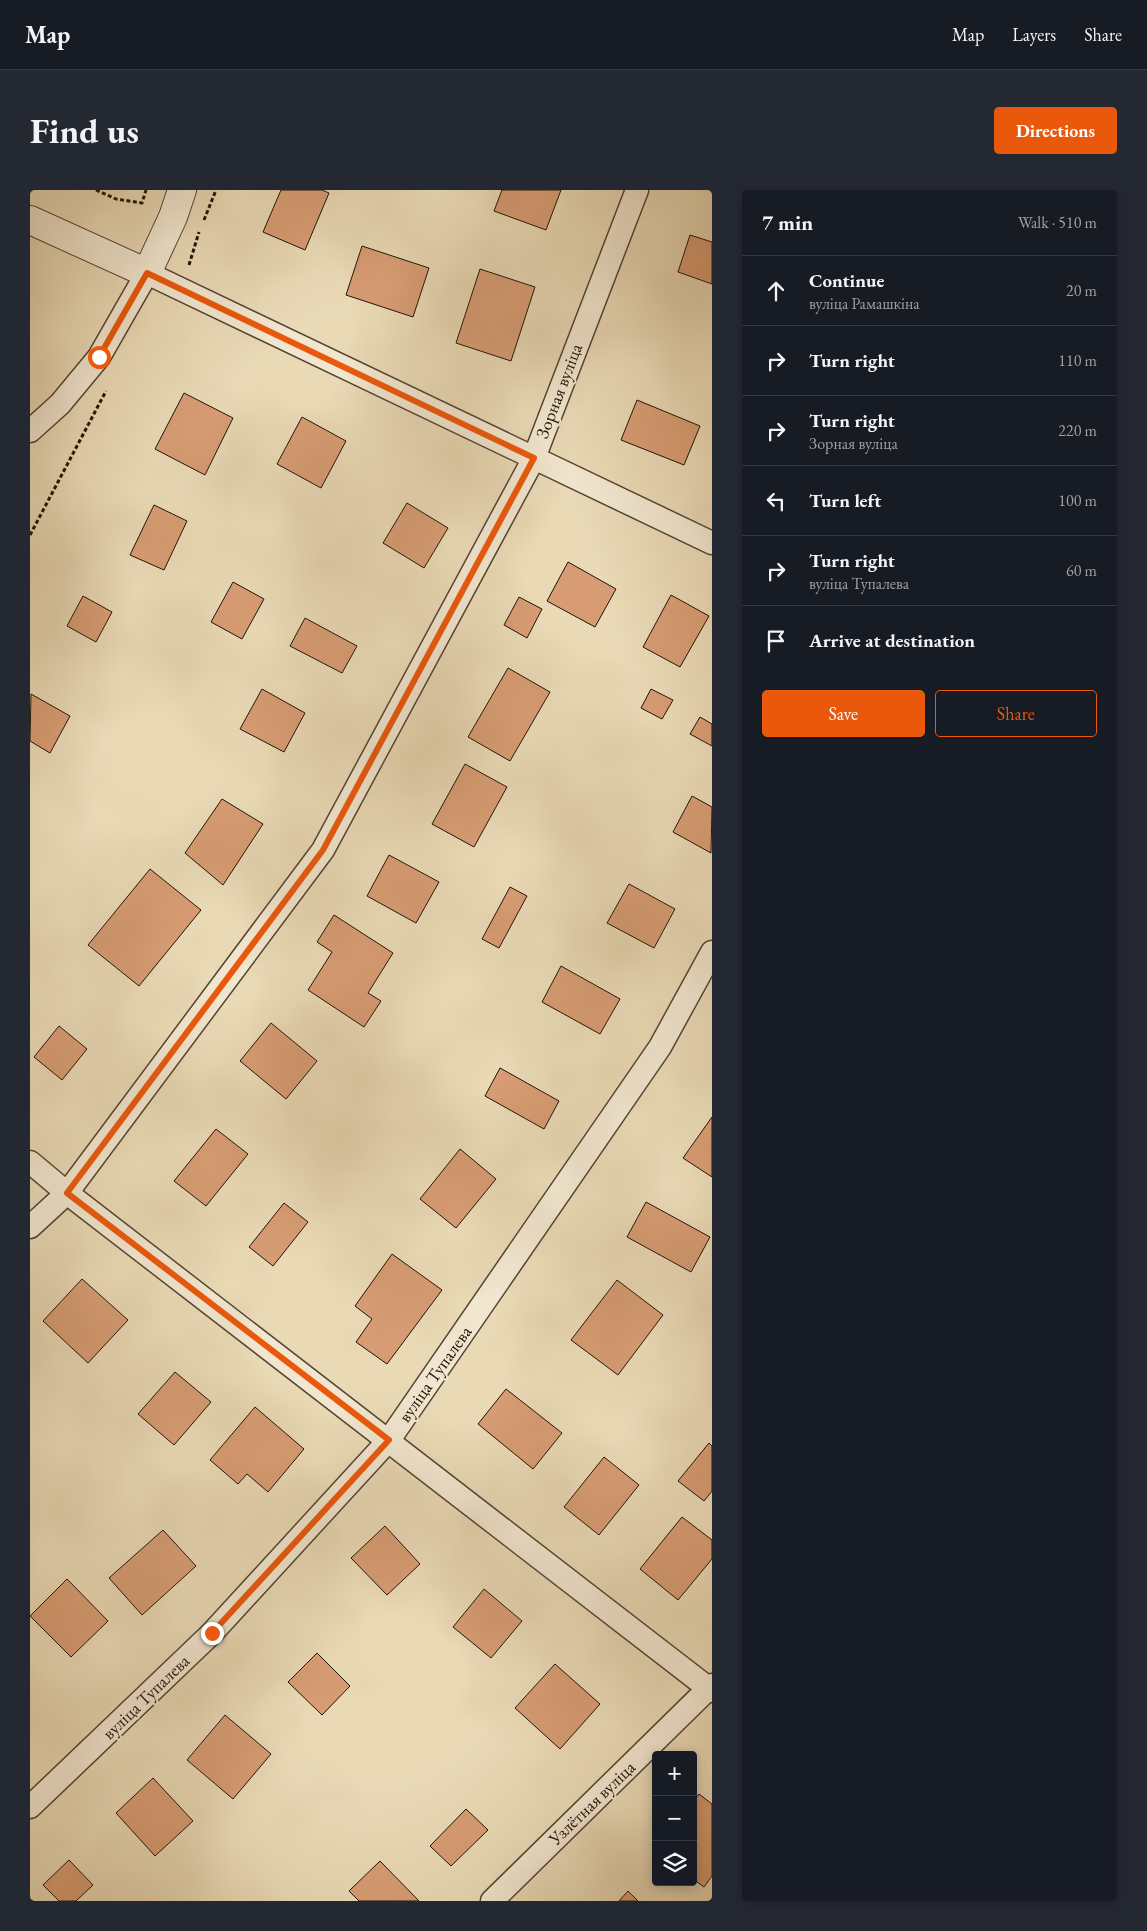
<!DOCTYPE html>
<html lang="en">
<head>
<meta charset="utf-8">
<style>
	:root { --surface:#171b24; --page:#242831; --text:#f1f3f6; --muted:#9ea1a6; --line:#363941; --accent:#ea580c }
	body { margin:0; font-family:"EB Garamond",serif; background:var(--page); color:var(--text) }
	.controls { position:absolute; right:15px; bottom:15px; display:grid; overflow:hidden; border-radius:5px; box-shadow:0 2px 12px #0003 }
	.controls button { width:45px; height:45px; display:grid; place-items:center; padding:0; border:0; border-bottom:1px solid var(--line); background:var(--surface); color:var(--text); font:25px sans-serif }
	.stop { position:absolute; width:15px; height:15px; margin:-11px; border:4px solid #ea580c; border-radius:50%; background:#fff }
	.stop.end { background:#ea580c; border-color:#fff; box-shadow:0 1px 5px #0008 }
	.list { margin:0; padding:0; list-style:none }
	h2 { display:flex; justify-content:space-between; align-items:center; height:65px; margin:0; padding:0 20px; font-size:21px }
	h2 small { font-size:16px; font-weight:400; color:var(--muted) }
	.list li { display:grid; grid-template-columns:32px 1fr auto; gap:15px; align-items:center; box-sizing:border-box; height:70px; padding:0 20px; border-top:1px solid var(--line) }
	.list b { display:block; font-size:19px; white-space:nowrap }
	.list p { margin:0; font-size:16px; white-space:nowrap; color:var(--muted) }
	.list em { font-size:16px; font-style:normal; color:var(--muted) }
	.actions { display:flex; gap:10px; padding:15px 20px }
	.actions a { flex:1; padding:11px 0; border:1px solid var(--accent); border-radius:5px; text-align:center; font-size:18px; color:var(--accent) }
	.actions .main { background:var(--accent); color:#fff }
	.icon { flex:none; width:28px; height:28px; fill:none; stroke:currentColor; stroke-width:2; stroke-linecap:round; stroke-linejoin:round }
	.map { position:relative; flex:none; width:682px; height:1711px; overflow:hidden; border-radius:5px }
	header { display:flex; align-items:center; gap:30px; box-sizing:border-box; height:70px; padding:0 25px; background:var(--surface); border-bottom:1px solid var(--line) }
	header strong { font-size:24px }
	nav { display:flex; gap:28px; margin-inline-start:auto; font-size:18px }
	.intro { display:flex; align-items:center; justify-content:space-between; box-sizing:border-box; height:120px; padding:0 30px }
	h1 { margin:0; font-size:35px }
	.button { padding:12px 22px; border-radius:5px; background:var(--accent); color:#fff; font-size:18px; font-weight:700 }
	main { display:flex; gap:30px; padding:0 30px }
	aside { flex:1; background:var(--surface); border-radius:5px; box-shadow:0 2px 12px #0003 }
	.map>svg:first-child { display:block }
	.building { fill:#d79c73; stroke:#221308 }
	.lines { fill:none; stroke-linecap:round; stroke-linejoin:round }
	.minor-casing { stroke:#544433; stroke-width:25 }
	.tertiary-casing { stroke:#544433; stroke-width:30 }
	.path { stroke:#221308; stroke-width:3; stroke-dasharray:4 2.5; stroke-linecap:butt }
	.minor { stroke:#f1e6cf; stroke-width:22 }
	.tertiary { stroke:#f1e6cf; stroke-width:28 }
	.route { stroke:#ea580c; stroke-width:6 }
	.labels { text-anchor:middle; stroke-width:4; stroke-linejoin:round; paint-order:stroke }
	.street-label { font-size:18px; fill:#221308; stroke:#f1e6cf }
</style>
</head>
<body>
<header>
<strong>Map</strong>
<nav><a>Map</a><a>Layers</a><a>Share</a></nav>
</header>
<div class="intro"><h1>Find us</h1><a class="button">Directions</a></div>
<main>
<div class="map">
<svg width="682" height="1711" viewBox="0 0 682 1711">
	<rect width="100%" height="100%" fill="#e9d9b5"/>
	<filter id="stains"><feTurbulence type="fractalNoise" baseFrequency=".004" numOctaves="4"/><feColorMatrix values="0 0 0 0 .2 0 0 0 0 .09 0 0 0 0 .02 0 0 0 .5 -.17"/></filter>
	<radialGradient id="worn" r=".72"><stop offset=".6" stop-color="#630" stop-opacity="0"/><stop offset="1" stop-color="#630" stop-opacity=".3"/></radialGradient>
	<g class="building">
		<path d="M251,0H292L299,3L275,60L233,42Z"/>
		<path d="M472,0H531L516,40L464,21Z"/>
		<path d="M660,45L682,52V94L648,82Z"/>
		<path d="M332,56L399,78L383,127L316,105Z"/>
		<path d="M450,79L505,97L481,171L426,153Z"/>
		<path d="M154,203L203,228L175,285L125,259Z"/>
		<path d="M607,210L670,236L654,275L591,250Z"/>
		<path d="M272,227L316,251L291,298L247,274Z"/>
		<path d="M377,313L418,338L394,378L353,353Z"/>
		<path d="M124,315L157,331L134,380L100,365Z"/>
		<path d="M538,372L586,399L565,437L517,411Z"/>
		<path d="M203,392L234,409L212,449L181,432Z"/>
		<path d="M641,405L679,426L650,477L613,457Z"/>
		<path d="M53,406L82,422L66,452L37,436Z"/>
		<path d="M489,407L512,419L497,448L474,435Z"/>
		<path d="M275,428L327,456L312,483L260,456Z"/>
		<path d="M478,478L520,502L480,571L438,547Z"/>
		<path d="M232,499L275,523L254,562L210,539Z"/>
		<path d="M621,499L643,510L632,529L611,518Z"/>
		<path d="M1,504L40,526L20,563L0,551Z"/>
		<path d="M670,527L682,534V556L660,544Z"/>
		<path d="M435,574L477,597L444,657L402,634Z"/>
		<path d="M662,606L682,617L681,663L643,642Z"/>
		<path d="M192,609L233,634L193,695L155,663Z"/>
		<path d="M359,665L409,692L386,733L337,706Z"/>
		<path d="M120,679L171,720L109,796L58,755Z"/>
		<path d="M599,694L645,719L624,758L577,733Z"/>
		<path d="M480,697L497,706L469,758L452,749Z"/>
		<path d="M304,725L363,763L338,803L351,811L334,837L278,800L302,762L287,752Z"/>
		<path d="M531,776L590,809L570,844L512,812Z"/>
		<path d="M241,833L287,871L256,909L210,871Z"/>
		<path d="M29,836L57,859L32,890L4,867Z"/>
		<path d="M470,878L529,911L514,939L455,906Z"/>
		<path d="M682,927V987L653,968Z"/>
		<path d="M186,939L218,964L176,1016L144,991Z"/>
		<path d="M430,959L466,989L426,1038L390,1009Z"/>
		<path d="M616,1012L680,1047L661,1082L597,1047Z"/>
		<path d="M254,1013L278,1032L243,1076L219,1057Z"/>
		<path d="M362,1064L412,1100L357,1174L326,1152L342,1129L325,1116Z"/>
		<path d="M52,1089L98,1130L58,1173L13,1131Z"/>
		<path d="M587,1090L633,1125L588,1185L541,1150Z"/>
		<path d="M145,1182L181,1212L144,1255L108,1224Z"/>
		<path d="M476,1199L532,1243L503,1279L448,1234Z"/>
		<path d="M225,1217L274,1259L238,1302L217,1284L208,1294L180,1270Z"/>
		<path d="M679,1253L682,1256V1301L674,1311L648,1291Z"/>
		<path d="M574,1267L609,1295L569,1345L534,1317Z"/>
		<path d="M652,1327L682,1350V1369L648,1410L610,1379Z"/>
		<path d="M355,1336L390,1374L357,1405L321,1368Z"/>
		<path d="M133,1340L166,1376L112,1425L79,1388Z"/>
		<path d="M37,1389L78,1431L41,1467L0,1426Z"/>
		<path d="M454,1399L492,1431L461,1468L423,1437Z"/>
		<path d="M287,1463L320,1496L292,1525L258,1492Z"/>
		<path d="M525,1474L570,1514L530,1559L485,1518Z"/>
		<path d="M195,1525L241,1564L203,1609L157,1570Z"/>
		<path d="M123,1588L163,1631L125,1666L86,1623Z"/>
		<path d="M669,1604L682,1614V1686L674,1697L663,1689V1612Z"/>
		<path d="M436,1619L458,1640L421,1676L400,1656Z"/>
		<path d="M39,1670L63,1695L46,1711H29L13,1695Z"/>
		<path d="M350,1671L389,1711H329L319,1701Z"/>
		<path d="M598,1701L608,1711H589Z"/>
	</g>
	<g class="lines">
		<defs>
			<g id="minor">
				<path d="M0,241L30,214L69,167L117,83L682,353"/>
				<path d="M0,972L37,1003L682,1501"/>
				<path d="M0,1037L37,1003L293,660L504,268L607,0"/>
				<path d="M0,1617L182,1443L359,1250L630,857L682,762"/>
				<path d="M462,1711L682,1495"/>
			</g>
			<path id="tertiary" d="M0,30L117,83L143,27L152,0"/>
		</defs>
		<use href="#minor" class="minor-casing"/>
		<use href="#tertiary" class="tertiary-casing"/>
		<g class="path">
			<path d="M66,0L86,9L112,13L116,0"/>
			<path d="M174,30L186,0"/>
			<path d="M159,75L169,42"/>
			<path d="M0,345L76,201"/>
		</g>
		<use href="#minor" class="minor"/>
		<use href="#tertiary" class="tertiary"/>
	</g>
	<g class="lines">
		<path class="route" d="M69,167L117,83L504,268L293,660L37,1003L359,1250L182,1443"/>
	</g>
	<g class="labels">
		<g class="street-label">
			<text transform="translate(529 201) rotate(-69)" y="6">Зорная вуліца</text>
			<text transform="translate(405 1184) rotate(-55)" y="6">вуліца Тупалева</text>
			<text transform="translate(116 1507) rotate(-44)" y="6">вуліца Тупалева</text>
			<text transform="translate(562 1613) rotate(-44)" y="6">Узлётная вуліца</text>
		</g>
	</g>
	<rect width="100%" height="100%" filter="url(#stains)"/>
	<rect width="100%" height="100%" fill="url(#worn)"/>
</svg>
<div class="controls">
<button>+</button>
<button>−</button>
<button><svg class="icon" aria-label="layers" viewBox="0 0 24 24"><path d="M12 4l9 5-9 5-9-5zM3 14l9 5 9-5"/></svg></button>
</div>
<div class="stop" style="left:69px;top:167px"></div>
<div class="stop end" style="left:182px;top:1443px"></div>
</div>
<aside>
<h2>7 min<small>Walk · 510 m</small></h2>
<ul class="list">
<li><svg class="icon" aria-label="ahead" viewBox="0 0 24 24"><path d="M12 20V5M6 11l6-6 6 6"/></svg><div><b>Continue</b><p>вуліца Рамашкіна</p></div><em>20 m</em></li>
<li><svg class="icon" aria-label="right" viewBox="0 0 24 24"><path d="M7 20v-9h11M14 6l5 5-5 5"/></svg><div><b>Turn right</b></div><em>110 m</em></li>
<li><svg class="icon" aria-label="right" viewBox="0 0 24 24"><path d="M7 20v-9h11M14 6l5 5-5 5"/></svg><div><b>Turn right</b><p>Зорная вуліца</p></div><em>220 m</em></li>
<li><svg class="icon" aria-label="left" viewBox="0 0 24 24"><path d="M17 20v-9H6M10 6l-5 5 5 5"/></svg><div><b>Turn left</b></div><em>100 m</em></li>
<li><svg class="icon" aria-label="right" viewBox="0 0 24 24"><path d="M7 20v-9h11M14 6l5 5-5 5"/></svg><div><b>Turn right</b><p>вуліца Тупалева</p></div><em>60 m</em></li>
<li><svg class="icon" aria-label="arrive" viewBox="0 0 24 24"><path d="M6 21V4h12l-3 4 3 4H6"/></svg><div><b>Arrive at destination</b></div></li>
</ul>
<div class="actions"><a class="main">Save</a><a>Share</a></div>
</aside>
</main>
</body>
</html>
